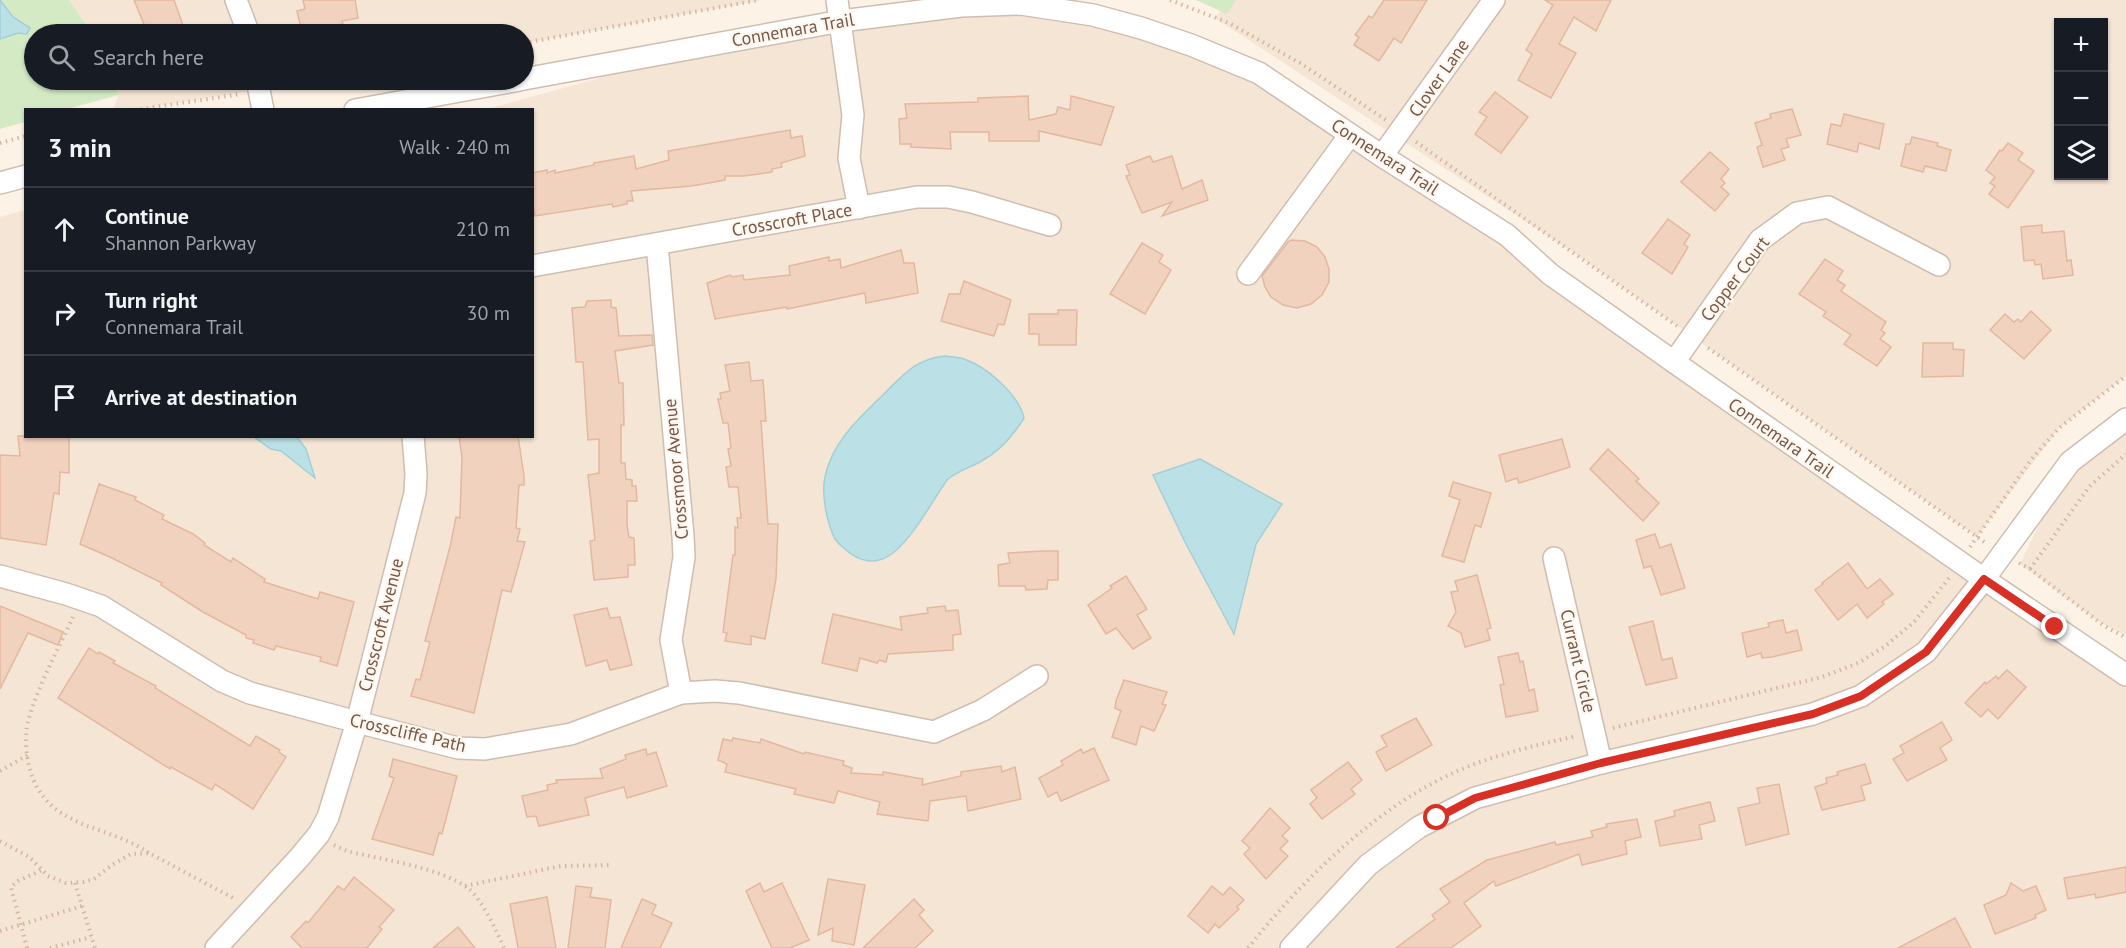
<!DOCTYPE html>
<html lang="en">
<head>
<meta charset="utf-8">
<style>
	:root { --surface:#171b24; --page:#242831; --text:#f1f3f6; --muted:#9ea1a6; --line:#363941 }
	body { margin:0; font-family:"PT Sans",sans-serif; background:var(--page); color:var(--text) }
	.controls { position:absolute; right:18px; top:18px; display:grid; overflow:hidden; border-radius:0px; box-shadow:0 2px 4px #0004 }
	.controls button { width:54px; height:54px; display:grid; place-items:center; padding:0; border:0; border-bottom:2px solid var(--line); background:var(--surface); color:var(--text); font:30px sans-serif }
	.stop { position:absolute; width:18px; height:18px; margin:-14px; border:4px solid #d93025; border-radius:50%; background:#fff }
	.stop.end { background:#d93025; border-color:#fff; box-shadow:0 2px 6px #0008 }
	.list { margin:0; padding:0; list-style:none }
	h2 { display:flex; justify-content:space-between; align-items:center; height:78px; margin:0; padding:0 24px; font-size:26px }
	h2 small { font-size:20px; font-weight:400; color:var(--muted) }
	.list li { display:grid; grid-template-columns:39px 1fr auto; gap:18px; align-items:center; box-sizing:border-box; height:84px; padding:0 24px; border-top:2px solid var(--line) }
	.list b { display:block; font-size:22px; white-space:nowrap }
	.list p { margin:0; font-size:20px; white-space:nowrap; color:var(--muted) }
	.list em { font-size:20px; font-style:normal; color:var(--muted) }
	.icon { flex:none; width:33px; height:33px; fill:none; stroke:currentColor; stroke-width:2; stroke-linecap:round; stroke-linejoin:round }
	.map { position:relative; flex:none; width:2126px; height:948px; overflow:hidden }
	.search { position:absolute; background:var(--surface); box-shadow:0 2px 4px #0004; left:24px; top:24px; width:510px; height:66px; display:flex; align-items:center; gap:15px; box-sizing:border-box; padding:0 21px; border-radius:33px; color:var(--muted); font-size:22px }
	.panel { position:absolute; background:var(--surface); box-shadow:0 2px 4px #0004; left:24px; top:108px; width:510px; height:330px; border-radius:0px }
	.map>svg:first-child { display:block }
	.residential { fill:#f4e5d5; fill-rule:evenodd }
	.green { fill:#d4eac5 }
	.water { fill:#bbe0e6; stroke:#a1d0d7; stroke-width:1.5 }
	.building { fill:#f1d2be; stroke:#e3b89f; stroke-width:1.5 }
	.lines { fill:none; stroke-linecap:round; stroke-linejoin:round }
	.minor-casing { stroke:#d0bdaf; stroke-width:24 }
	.path { stroke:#d6b5a1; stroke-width:4; stroke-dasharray:1.5 4.5; stroke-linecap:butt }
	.minor { stroke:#fff; stroke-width:21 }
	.route { stroke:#d93025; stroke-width:8 }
	.labels { text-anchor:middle; stroke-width:4.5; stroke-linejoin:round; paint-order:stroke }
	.street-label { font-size:18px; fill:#75594b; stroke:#fff7ed }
</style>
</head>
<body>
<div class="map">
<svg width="2126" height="948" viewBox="0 0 2126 948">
	<rect width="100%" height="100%" fill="#fcf3e6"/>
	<g class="residential">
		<path d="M69,0H763L524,43V34H92Z"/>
		<path d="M1228,0H2126V376L2059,428L1977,537L1571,251L1215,18ZM2058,22H2104V176H2058Z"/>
		<path d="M958,6L1093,15L1259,73L2126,674V948H0V217L25,210L26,436H532V110L487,109L746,38Z"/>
		<path d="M112,80H315L135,110L113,109L119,94Z"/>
		<path d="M2126,419V636L2096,620L2020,564L2070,462Z"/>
	</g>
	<g class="green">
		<path d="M0,0H69L92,34H34V80H112L119,95L67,109L26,110L25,122L0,129Z"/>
		<path d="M1196,0H1236L1227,14Z"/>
	</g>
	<g class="water">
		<path d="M0,0L13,17L30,28L27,34L18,33L0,39Z"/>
		<path d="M945,356C951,357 958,357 964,359C986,366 1019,395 1024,418C1013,436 999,452 980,462C969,468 957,471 947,480C931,503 914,536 893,553C876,566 859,562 845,549C841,546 837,542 835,539C827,523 821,494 825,477C832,442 860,417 885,393C904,374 916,359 945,356Z"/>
		<path d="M254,437H297L306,449L315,478L281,451L271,449Z"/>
		<path d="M1200,459L1282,504L1256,544L1234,634L1185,542L1153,475Z"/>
	</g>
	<g class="building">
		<path d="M134,0H174L186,34H148Z"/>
		<path d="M303,0H355L358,18L342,21L343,25L331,28V31L306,34L305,27L301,28L297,11L305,9Z"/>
		<path d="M1384,0H1427L1401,43L1394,38L1379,61L1354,45L1359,37L1355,35L1369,16L1372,18Z"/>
		<path d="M1545,0H1611L1596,31L1574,17L1559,44L1576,53L1551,98L1518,80L1532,54L1526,50L1553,5Z"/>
		<path d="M1495,92L1528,117L1501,153L1475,134L1487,117L1479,112Z"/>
		<path d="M1028,96L1029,120L1056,114L1058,107L1070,110L1071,96L1114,107L1101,145L1039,131V141H989V132H950L951,149L911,147V144H900L899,119L907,118L905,104L978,102V98Z"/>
		<path d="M1792,109L1801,135L1786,139L1789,147L1781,149L1785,160L1763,167L1757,147L1762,145L1755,123L1771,118L1770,114Z"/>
		<path d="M1844,114L1884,124L1879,149L1859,143L1857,152L1827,144L1831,124L1841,126Z"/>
		<path d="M790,130L791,138L802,136L805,156L781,163L782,167L772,169V172L744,176H725V180L692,186L631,191L633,201H627V204L613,207L612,204L535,216L532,201V173L547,170V173L555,170V173L594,165V163L634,156L636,169L669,160L668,151Z"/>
		<path d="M1912,137L1938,143L1937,146L1951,150L1946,171L1925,166L1923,172L1901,166L1906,144H1910Z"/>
		<path d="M2008,143L2023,153L2018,160L2034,171L2008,208L1989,194L1995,186L1990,183L1995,177L1986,170L2000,150L2002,151Z"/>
		<path d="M1710,152L1729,169L1721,179L1725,183L1721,187L1729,194L1715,211L1681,182Z"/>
		<path d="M1150,156L1153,162L1172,156L1182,189L1202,180L1208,200L1162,216L1172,202L1142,213L1126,176L1130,175L1126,165Z"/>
		<path d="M1668,219L1690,235L1684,244L1688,247L1672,274L1642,253Z"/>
		<path d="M2042,225V233L2064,231L2067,261L2071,260L2073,275L2043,279L2041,264L2035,265L2034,260L2024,261L2021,227Z"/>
		<path d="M1291,240L1305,241L1317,247L1325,257L1329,269V282L1322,295L1311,304L1297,308L1283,305L1271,297L1265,287L1262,276L1288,242Z"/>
		<path d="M1142,243L1163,255L1159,262L1171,270L1145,314L1110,294Z"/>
		<path d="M901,250L904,263H914L918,293L866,303L865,293L787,309V307L715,319L707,283L730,275L732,277L743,275L744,280L790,275L789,266L829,257V261L840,259L841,268Z"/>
		<path d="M1825,259L1843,271L1837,280L1845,285L1841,291L1886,322L1881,330L1885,333L1880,339L1891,347L1877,366L1844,344L1851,335L1823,316L1826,312L1799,294Z"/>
		<path d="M964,281L1011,300L1004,325L998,324L994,336L941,321L949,294H960Z"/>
		<path d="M611,300V307L616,308L619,336L652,335L653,345L615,351L619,383H623L624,425H621V463H625L626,479L632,480V486H636L637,501H627V525L629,537L634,538L635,565H628V577L594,580L590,541L595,540L588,475L599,473V439L588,440L583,362H576L572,308L585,307L587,301Z"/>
		<path d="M1058,310H1077L1076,345H1039V334H1029V314H1058Z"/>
		<path d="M2031,311L2051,330L2024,359L1990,330L2005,314L2014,322L2018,319L2021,322Z"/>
		<path d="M1923,343H1953V349L1964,350L1963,376L1922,377Z"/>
		<path d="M749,362L751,381L763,380L766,421H761L768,524H778L776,579L765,639L751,636V645L725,641L727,633L723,632L733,555H735V527L738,528L737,518H741L738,487H729L726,467L731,466L728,449L731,448L728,423H723L718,399H721L720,393L730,391L725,365Z"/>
		<path d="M18,436H69V473L60,472L59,494L54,493L46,545L0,538V455L20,456Z"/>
		<path d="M459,436H518L524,476V485H519L516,528L520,529L517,541L525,542L511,592L502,590L474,713L411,696L416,679L420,680L430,642L425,641L450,547L456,517L460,518L462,457Z"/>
		<path d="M1562,439L1570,467L1519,483L1517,478L1506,482L1499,455Z"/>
		<path d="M1608,449L1639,479L1636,481L1659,503L1643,521L1590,469Z"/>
		<path d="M1453,482L1491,493L1481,527L1475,525L1464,562L1442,556L1460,500L1449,496Z"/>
		<path d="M99,484L136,497L135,500L164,515L162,519L193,534L205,543L204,545L231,562L233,558L265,579L264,582L318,599L320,592L354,602L337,666L320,661L321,657L276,646L274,650L253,643L254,640L246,638V635L203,612L161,585L162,583L112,558L80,544Z"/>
		<path d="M1655,534L1660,548L1671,544L1685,588L1661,595L1651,566L1644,568L1636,540Z"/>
		<path d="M1043,551H1058V580H1048L1047,589L1026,590L1025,586H999L998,565L1010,563L1008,553Z"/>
		<path d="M1848,563L1867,589L1880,579L1893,594L1882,602L1884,604L1867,618L1857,604L1838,620L1815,590L1823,584L1822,583Z"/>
		<path d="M1477,575L1491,628L1487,629L1490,640L1465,647L1461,633L1448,626L1456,612L1451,592L1458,591L1455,581Z"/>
		<path d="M1126,576L1147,609L1137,615L1151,638L1133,649L1116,628L1106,634L1088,605L1112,588L1110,586Z"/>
		<path d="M0,606L63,632L58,645L28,633L0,689Z"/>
		<path d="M945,606L946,611L958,610L961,634L953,635V650L888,654L886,662L879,660L877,663L860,658L857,671L822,663L833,614L902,630L900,617L928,613L927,608Z"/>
		<path d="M607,608L610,618L620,617L632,665L610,670L607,660L586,666L574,615Z"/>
		<path d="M1783,620L1786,633L1797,630L1802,650L1772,657L1762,658L1761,653L1747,657L1742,633L1769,627L1768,623Z"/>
		<path d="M1653,621L1662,660L1672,658L1677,678L1646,685L1629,627Z"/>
		<path d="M89,648L98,654L99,652L115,661L113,663L156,686L155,688L250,746L256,736L280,750L279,752L286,757L253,809L215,784L212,790L171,767L170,769L58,698Z"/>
		<path d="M1518,653L1520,662L1523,661L1529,691L1534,689L1538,711L1506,717L1500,685L1504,684L1498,657Z"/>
		<path d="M2007,670L2026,687L1998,719L1988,709L1981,717L1965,703L1985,682L1986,684L1996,676L1998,679Z"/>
		<path d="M1124,680L1167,692L1162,704L1166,705L1154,731L1141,726L1136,745L1112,737L1121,711L1115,708L1116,701Z"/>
		<path d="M1416,718L1432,745L1386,771L1376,752L1387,746L1381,736Z"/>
		<path d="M1942,722L1952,740L1940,748L1947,760L1907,781L1893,759L1904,753L1900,746Z"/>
		<path d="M733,738L760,743L761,739L804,754L805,752L844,761L843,765L852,768L851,773L883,775V772L923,779L922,785L961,776V772L1001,766L1002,772L1015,767L1021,799L968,811L966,796L930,801L928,821L877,814L880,802L838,791L834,803L794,794L796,789L725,772L727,764L718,760L723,739L732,741Z"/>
		<path d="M1094,748L1109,780L1061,801L1057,792L1048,797L1039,778L1063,765L1061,761L1081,749L1083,753Z"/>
		<path d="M646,749L647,755L656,752L667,786L627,798L624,787L585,798L589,815L539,826L536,816L527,817L522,796L548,790L547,785L557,783L556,780L603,778L600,769L626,759L625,755Z"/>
		<path d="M393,759L457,776L442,834L439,833L433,855L372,839L394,778L389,776Z"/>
		<path d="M1348,762L1362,780L1351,789L1355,794L1322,819L1310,804L1317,798L1311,790Z"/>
		<path d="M1865,764L1871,783L1861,786L1865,800L1822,810L1815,787L1827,783L1826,778L1838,775L1837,772Z"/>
		<path d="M1779,784L1789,834L1746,845L1738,808L1760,803L1757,788Z"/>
		<path d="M1710,802L1715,821L1699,825L1702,839L1660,846L1655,821L1675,816L1674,811L1681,809Z"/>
		<path d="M1270,808L1290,828L1282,836L1288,841L1280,849L1288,856L1266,879L1244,854L1250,848L1242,841Z"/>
		<path d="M1637,819L1641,837L1625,841L1627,854L1582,865L1579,854L1496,886L1494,881L1464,903L1481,926L1451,948H1396L1435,919L1432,915L1450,902L1440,889L1487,860L1555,842L1556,845L1593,837L1591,831L1607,827L1606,824Z"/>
		<path d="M2126,867V892L2096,898L2095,894L2068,899L2064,878Z"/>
		<path d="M354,877L394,910L379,927L382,929L367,948H302L291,937L306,921L308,923L338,886L344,890Z"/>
		<path d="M828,879L865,885L854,945L832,941L833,928L818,935Z"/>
		<path d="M760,883L764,892L782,883L809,940L790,948H772L746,891Z"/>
		<path d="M2011,883L2023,891L2036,886L2046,910L2035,915L2036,918L1995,934L1984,905L2006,895Z"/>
		<path d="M576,886L592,888L590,897L611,900L605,948H568Z"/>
		<path d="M1212,886L1223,895L1230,887L1244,900L1237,907L1239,909L1219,928L1215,924L1208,933L1188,916Z"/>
		<path d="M547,897L556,948H518L510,904Z"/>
		<path d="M642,899L656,905L652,914L672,923L660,948H621Z"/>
		<path d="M914,899L924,910L919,915L933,931L915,948H863Z"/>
		<path d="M1955,918L1971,948H1898Z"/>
		<path d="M458,927L475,948H433Z"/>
	</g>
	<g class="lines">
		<defs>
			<g id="minor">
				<path d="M236,0L249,34"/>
				<path d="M837,0L853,115L849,158L859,208"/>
				<path d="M524,79L841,21L961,6L1021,4L1093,15L1141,28L1191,45L1259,73L1382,156L1507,235L1550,274L1674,362L1984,579L2126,675"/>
				<path d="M257,80L263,110"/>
				<path d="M355,110L520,80"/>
				<path d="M1382,156L1494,0"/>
				<path d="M0,183L26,176"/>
				<path d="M657,244L683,536L684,557L671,640L681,693"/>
				<path d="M532,266L917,197H948L972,202L1050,225"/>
				<path d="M1248,274L1350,135"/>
				<path d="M1674,362L1760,240L1797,213L1828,207L1939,265"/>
				<path d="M1554,558L1601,763"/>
				<path d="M0,576L66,594L101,606L222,681L250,693L357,722L458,748L485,749L571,734L681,693L715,691L739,693L934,732L983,710L1037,676"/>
				<path d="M216,948L299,858L319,834L328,817L357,722L415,493L416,474L413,436"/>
				<path d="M1291,948L1368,865L1419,827L1475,798L1601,763L1813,714L1861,696L1926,652L1984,579L2070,462L2126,419"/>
			</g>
		</defs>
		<use href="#minor" class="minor-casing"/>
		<g class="path">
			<path d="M1170,0L1229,23L1300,63L1386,120"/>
			<path d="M524,43L759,0"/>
			<path d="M278,87L322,80"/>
			<path d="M135,110L241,94"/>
			<path d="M1416,142L1677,326"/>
			<path d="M0,143L26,136"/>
			<path d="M1708,348L1987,544"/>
			<path d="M1970,547L2030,461L2059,428L2126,376"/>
			<path d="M2019,563L2030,569L2103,625L2126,638"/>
			<path d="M2030,569L2089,487L2126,454"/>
			<path d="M73,617C60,646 27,706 26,735C25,767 35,797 63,814C90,831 122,834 149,853"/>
			<path d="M1613,728L1822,677L1858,663L1884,647L1914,622L1949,578"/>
			<path d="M0,771L28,755"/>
			<path d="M0,841L29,857L48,876L66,883L84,882L94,879L112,865L131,854L149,853L235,899"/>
			<path d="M334,845L347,851C383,860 440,867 469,889C481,898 498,934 504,948"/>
			<path d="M75,883L95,948"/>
			<path d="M465,886L561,866L611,865"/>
			<path d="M0,931L82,906"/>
			<path d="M27,948L11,887L18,881L42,870"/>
			<path d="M50,948L91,937"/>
			<path d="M1248,948C1307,874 1389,794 1480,762C1512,751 1544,743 1577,736"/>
		</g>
		<use href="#minor" class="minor"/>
	</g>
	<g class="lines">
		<path class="route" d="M1437,818L1475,798L1601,763L1813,714L1861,696L1926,652L1984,579L2055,627"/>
	</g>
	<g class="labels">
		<g class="street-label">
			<text transform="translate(793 30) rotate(-10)" y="6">Connemara Trail</text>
			<text transform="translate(1439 78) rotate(-55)" y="6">Clover Lane</text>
			<text transform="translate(1385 157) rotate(33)" y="6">Connemara Trail</text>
			<text transform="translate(792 220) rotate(-10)" y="6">Crosscroft Place</text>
			<text transform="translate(1735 279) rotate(-53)" y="6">Copper Court</text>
			<text transform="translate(1781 438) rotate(35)" y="6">Connemara Trail</text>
			<text transform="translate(676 469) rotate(-95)" y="6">Crossmoor Avenue</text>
			<text transform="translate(381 625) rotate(-76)" y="6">Crosscroft Avenue</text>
			<text transform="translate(1578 661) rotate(77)" y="6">Currant Circle</text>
			<text transform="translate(408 733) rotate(13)" y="6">Crosscliffe Path</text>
		</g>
	</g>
</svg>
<div class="controls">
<button>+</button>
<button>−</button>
<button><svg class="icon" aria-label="layers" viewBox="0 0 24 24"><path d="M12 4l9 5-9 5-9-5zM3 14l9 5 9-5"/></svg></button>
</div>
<div class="stop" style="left:1437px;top:818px"></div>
<div class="stop end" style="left:2055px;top:627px"></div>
<div class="search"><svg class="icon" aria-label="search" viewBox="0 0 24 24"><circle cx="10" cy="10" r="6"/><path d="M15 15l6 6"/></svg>Search here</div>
<section class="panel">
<h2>3 min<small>Walk · 240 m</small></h2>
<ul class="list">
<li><svg class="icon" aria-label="ahead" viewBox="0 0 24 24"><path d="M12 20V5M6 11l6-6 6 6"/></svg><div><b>Continue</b><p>Shannon Parkway</p></div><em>210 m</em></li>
<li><svg class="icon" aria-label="right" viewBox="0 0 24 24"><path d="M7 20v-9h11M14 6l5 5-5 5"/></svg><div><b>Turn right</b><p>Connemara Trail</p></div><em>30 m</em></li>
<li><svg class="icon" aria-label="arrive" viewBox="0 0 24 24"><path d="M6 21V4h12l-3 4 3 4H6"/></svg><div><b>Arrive at destination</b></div></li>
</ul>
</section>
</div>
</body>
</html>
